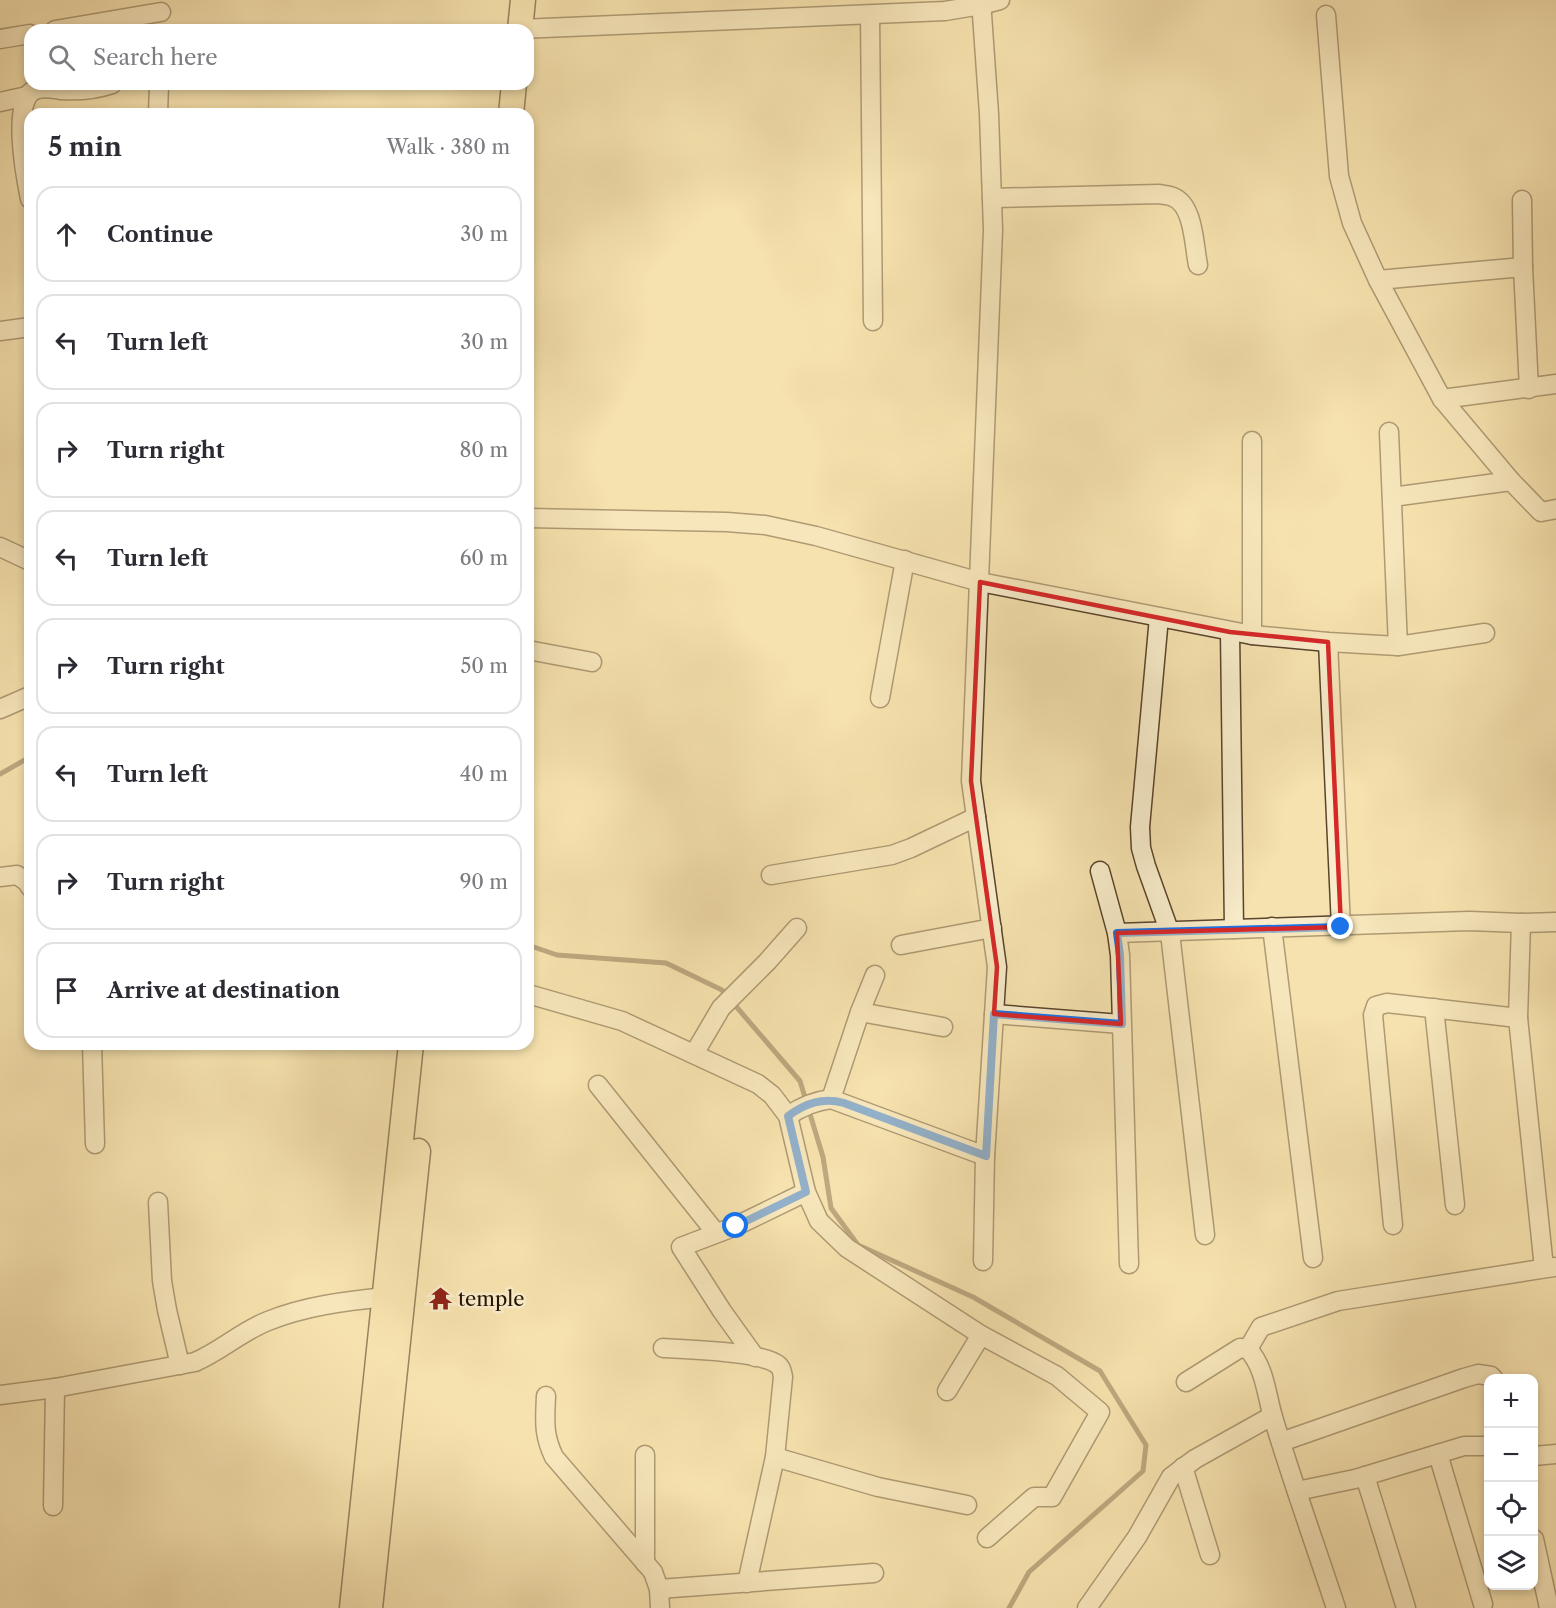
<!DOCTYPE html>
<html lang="en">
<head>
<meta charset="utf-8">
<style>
	:root { --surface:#fff; --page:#f7f7f7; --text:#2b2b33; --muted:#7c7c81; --line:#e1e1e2 }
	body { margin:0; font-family:"Libre Caslon Text",serif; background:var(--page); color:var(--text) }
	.controls { position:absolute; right:18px; bottom:18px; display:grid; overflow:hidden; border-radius:12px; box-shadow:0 3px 9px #0003 }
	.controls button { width:54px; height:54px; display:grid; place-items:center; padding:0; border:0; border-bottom:2px solid var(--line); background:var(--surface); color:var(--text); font:30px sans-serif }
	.stop { position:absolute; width:18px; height:18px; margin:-14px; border:4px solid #1a73e8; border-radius:50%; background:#fff }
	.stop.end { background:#1a73e8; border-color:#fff; box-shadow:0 2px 6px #0008 }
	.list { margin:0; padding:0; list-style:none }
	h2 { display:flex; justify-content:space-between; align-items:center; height:78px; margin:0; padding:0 24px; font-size:26px }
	h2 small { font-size:20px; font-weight:400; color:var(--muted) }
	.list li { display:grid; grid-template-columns:39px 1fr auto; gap:18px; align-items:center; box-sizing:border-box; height:96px; margin:0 12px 12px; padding:0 12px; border:2px solid var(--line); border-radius:18px }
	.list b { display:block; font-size:22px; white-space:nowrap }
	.list em { font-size:20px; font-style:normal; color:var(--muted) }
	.icon { flex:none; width:33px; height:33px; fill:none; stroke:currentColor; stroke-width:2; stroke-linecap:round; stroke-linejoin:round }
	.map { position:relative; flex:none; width:1556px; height:1608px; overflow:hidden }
	.search { position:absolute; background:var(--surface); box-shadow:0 3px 9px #0003; left:24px; top:24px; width:510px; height:66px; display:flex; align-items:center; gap:15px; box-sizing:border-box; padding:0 21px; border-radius:18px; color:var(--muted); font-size:22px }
	.panel { position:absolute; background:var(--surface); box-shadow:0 3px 9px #0003; left:24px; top:108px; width:510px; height:942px; border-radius:18px }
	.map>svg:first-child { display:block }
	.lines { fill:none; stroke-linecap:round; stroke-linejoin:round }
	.stream { stroke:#786345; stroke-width:5 }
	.minor-casing { stroke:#5a442c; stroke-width:21 }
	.major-casing { stroke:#261000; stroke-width:27 }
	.minor { stroke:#f8ecca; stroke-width:18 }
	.major { stroke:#f5e2ae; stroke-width:24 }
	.route { stroke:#1a73e8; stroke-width:8 }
	.marked { fill:none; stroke:#d62828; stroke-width:4.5; stroke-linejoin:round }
	.labels { text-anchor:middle; stroke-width:5; stroke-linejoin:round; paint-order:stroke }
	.poi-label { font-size:20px; fill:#261000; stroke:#f8ecca; text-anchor:start }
</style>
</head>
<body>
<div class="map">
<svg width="1556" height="1608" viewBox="0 0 1556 1608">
	<rect width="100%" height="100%" fill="#f5e2ae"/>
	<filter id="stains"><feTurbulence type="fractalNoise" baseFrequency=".00333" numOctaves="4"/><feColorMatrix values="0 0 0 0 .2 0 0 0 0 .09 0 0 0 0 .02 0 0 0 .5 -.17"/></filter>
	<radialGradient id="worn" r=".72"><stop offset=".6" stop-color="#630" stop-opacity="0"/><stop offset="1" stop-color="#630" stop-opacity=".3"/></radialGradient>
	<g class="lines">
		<g class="stream">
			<path d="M0,774L30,757"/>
			<path d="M528,945L557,955L666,963L722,990L800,1081L823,1157L831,1208L858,1245L973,1297L1100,1371L1146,1445L1143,1471L1029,1572L1009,1608"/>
		</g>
		<defs>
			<g id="minor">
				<path d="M981,0L989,114L993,230L971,781L997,967L985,1156L983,1261"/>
				<path d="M870,15L873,321"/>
				<path d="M1326,15L1339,176L1352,223L1378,280L1442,399L1511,481L1392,497"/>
				<path d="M520,29L945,11L981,5L1000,0"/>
				<path d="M55,30L161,12"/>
				<path d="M0,39L30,34"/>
				<path d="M0,102L27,96"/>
				<path d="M158,114L159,84"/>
				<path d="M992,198L1159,194C1163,195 1169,195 1173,197C1194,205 1194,246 1198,265"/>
				<path d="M30,199C26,179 9,93 38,89C45,87 54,89 61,90C79,91 95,90 112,84"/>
				<path d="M1522,200L1523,267L1529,389"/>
				<path d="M1378,280L1523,267"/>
				<path d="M0,331L30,327"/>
				<path d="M1442,399L1556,384"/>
				<path d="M1389,432L1398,646"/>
				<path d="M1511,481L1541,512L1556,509"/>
				<path d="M528,518L727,522L765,525L816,536L980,582L1252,635L1328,642L1398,646L1485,633"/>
				<path d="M0,547L30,561"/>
				<path d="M1159,617L1140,827L1141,848L1146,866L1170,933L1205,1235"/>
				<path d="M1230,632L1234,929"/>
				<path d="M1252,635V441"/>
				<path d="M1328,642L1341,927"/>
				<path d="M528,650L592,662"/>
				<path d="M880,698L905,560"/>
				<path d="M0,709L30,696"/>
				<path d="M1100,871L1117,933L1120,955L1129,1264"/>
				<path d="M771,875L892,855L911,848L976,817"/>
				<path d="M0,877L17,875L27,882L30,887"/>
				<path d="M1521,923L1518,1018L1544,1268"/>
				<path d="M1272,927L1313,1258"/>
				<path d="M1117,933L1469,921L1521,923L1556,922"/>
				<path d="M901,945L992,928"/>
				<path d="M528,994L622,1021L758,1084L772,1095L788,1116L806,1192L819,1221L847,1248L981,1335L1057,1376L1100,1412L1052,1497H1034L987,1538"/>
				<path d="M1434,1008L1455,1205"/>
				<path d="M860,1012L943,1027"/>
				<path d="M994,1014L1121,1024"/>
				<path d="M92,1044L95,1144"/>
				<path d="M694,1054L721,1008L767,962L797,928"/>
				<path d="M598,1085L716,1233"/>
				<path d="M831,1099L860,1012L875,975"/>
				<path d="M788,1116C802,1106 815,1101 831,1099L985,1156"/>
				<path d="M158,1202L162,1281L167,1310L180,1365"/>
				<path d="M1393,1225L1373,1015L1376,1006L1387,1003L1518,1018"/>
				<path d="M663,1348C685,1349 763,1352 778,1365C782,1368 782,1372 783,1377L775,1457L747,1583"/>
				<path d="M1248,1349L1261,1327L1338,1301L1554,1267"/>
				<path d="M755,1357L722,1311L681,1247L736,1226L806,1192"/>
				<path d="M1186,1382L1240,1348L1248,1349C1265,1368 1266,1393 1273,1417C1292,1481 1315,1544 1336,1608"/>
				<path d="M947,1391L981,1335"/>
				<path d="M0,1395L55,1388L195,1362C221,1351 242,1331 268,1321C305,1306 346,1301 385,1297"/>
				<path d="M546,1396C545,1420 543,1434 554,1457L653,1572L659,1589L660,1608"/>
				<path d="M1281,1442L1464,1378L1478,1374L1491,1376L1493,1378"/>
				<path d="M1438,1454L1483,1604"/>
				<path d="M1534,1456L1556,1454"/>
				<path d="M775,1457L878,1487L967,1505"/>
				<path d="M1183,1467L1210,1555"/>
				<path d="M1365,1476L1406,1608"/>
				<path d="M1297,1491L1355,1479L1464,1446H1488"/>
				<path d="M53,1506L55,1388"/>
				<path d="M1534,1539L1549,1608"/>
				<path d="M645,1563V1455"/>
				<path d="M659,1589L874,1573"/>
				<path d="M1087,1608L1137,1537L1171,1477L1195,1459L1272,1416"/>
			</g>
			<g id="major">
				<path d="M520,30L523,0"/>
				<path d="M511,114L514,84"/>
				<path d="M352,1608L411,1044"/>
				<path d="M370,1608L418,1151"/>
			</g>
		</defs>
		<use href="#minor" class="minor-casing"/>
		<use href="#major" class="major-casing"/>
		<use href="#minor" class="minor"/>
		<use href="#major" class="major"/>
	</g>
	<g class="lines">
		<path class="route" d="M736,1226L806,1192L788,1116C806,1103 823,1097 844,1103L986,1156L994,1014L1122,1024L1120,955L1117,933L1341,927"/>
	</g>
	<path d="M0 0H1556V1608H0ZM980,582L1230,632L1328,642L1341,927L1117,933L1121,1024L994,1014L997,967L971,781Z" fill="#f5e2ae" fill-opacity=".55" fill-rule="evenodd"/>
	<path class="marked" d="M980,582L1230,632L1328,642L1341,927L1117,933L1121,1024L994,1014L997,967L971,781Z"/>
	<defs>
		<symbol id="temple-bare" viewBox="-9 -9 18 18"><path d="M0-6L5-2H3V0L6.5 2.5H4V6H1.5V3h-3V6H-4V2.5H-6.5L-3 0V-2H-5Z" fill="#8f2418" stroke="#f8ecca" stroke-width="2.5" paint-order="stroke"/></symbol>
	</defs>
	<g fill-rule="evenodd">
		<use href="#temple-bare" x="424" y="1282" width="33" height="33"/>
	</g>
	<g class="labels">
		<g class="poi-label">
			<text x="458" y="1306">temple</text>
		</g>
	</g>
	<rect width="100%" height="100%" filter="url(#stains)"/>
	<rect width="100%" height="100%" fill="url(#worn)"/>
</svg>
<div class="controls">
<button>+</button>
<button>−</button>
<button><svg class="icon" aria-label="locate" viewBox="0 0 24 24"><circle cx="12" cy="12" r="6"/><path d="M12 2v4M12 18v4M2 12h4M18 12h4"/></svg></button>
<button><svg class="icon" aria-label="layers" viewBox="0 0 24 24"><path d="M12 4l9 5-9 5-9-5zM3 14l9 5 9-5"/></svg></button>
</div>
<div class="stop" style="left:736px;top:1226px"></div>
<div class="stop end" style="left:1341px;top:927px"></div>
<div class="search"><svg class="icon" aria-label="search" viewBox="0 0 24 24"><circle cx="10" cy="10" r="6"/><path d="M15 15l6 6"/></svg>Search here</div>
<section class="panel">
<h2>5 min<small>Walk · 380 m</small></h2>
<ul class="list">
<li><svg class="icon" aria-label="ahead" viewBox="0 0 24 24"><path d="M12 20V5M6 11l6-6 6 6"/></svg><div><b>Continue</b></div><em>30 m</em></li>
<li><svg class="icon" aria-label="left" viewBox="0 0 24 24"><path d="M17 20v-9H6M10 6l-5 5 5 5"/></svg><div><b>Turn left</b></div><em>30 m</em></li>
<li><svg class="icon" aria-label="right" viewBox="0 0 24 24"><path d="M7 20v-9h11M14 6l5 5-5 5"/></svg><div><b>Turn right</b></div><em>80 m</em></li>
<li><svg class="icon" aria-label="left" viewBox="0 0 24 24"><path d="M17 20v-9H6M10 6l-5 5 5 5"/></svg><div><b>Turn left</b></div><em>60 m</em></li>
<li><svg class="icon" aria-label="right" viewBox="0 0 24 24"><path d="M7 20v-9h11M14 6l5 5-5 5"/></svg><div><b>Turn right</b></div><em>50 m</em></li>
<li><svg class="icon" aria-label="left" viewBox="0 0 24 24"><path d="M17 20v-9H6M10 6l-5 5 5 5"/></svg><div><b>Turn left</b></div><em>40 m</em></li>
<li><svg class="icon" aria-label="right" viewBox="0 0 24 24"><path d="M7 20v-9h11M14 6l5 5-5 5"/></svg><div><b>Turn right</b></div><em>90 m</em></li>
<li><svg class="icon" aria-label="arrive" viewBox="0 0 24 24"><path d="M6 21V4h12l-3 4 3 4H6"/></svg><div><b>Arrive at destination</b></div></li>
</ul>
</section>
</div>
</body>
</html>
